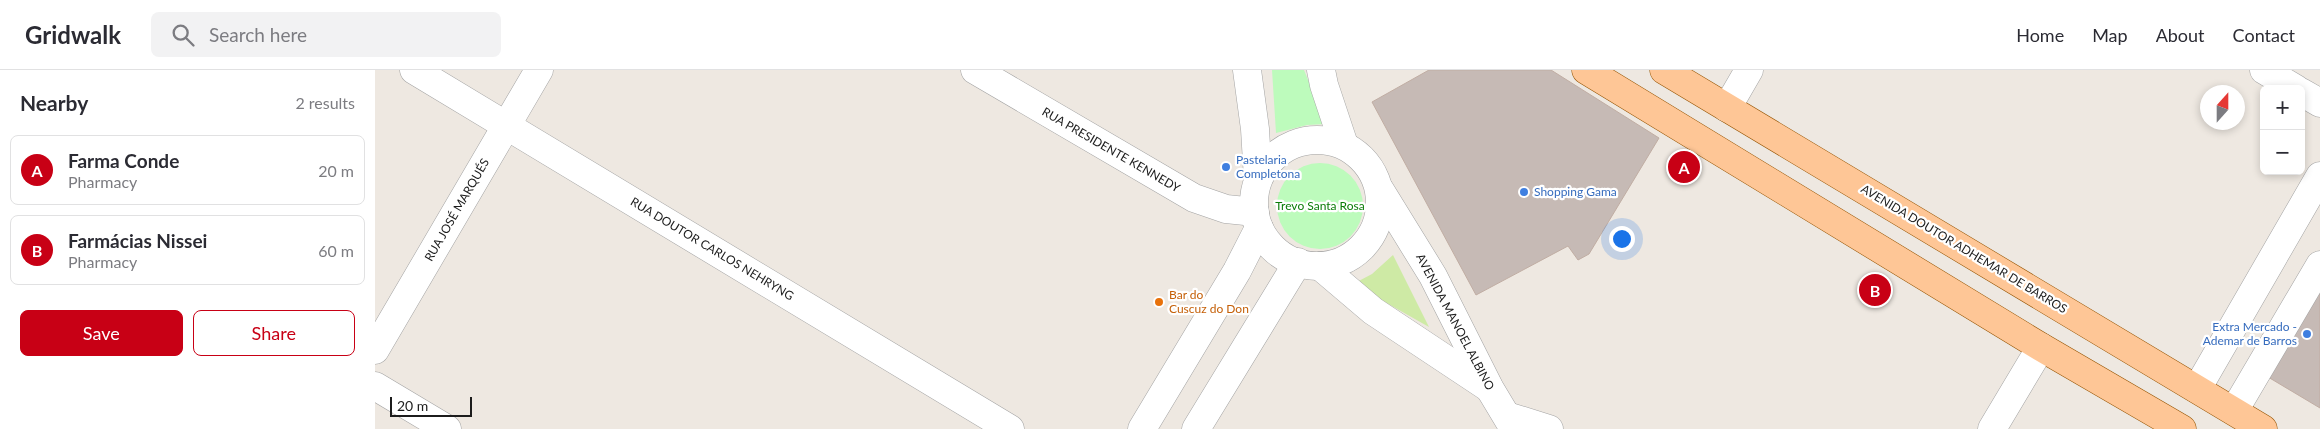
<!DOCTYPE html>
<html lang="en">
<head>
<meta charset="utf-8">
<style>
	:root { --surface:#fff; --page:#f2f2f3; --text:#2b2b33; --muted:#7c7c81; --line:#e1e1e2; --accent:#c80015 }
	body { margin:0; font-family:Lato,sans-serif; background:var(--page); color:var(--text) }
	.controls { position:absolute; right:15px; top:15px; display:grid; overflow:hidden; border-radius:8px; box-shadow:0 2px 8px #0003 }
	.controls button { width:45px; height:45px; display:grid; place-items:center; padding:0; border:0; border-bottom:1px solid var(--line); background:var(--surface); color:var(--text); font:25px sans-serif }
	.compass { position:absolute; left:1825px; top:15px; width:45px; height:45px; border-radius:50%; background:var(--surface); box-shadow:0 2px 8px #0003; rotate:21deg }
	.scale { position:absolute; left:15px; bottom:12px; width:82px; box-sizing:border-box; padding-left:5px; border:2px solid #1c1c1c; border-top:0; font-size:14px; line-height:18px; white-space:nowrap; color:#1c1c1c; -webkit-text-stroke:4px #fff; paint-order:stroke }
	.you { position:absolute; left:1246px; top:168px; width:18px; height:18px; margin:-12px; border:4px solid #fff; border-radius:50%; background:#1a73e8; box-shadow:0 0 0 8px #1a73e833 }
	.badge { display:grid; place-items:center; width:32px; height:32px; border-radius:50%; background:var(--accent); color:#fff; font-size:16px; font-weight:700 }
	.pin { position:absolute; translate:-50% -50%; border:2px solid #fff; box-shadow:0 1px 5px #0006 }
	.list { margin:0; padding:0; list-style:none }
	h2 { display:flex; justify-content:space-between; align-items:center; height:65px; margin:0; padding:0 20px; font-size:21px }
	h2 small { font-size:16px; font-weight:400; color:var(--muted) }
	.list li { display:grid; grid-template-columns:32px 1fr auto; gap:15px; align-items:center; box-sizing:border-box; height:70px; margin:0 10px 10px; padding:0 10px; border:1px solid var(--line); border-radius:8px }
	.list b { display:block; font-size:19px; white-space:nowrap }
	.list p { margin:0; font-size:16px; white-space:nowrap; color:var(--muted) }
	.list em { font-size:16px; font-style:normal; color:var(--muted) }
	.actions { display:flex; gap:10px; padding:15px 20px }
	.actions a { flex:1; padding:11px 0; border:1px solid var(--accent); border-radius:8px; text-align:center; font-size:18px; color:var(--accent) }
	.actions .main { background:var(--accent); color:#fff }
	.icon { flex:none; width:28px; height:28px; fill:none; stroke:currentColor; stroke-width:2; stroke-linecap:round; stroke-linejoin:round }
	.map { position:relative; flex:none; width:1945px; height:359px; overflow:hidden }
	header { display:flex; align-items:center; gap:30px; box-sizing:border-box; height:70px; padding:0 25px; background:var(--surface); border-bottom:1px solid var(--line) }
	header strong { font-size:24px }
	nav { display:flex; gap:28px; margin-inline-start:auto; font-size:18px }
	.search { width:350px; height:45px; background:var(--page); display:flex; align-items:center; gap:12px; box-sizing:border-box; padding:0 18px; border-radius:8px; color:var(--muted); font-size:19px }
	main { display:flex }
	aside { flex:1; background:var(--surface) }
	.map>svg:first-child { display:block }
	.grass { fill:#ceeaa5 }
	.park { fill:#bdfbbc }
	.building { fill:#c6bab5; stroke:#c0ada3 }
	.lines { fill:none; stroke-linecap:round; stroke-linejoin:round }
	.minor-casing { stroke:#a3a3a3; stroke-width:29 }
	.major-casing { stroke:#945300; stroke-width:29 }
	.minor { stroke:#fff; stroke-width:28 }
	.major { stroke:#fec696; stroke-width:28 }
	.shop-dot { fill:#3f7fe0; stroke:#fff; stroke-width:2 }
	.food-dot { fill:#e8710a; stroke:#fff; stroke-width:2 }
	.labels { text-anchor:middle; stroke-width:4.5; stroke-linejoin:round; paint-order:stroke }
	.street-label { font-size:12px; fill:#1c1c1c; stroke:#fff }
	.shop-label { font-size:12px; fill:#366cbe; stroke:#fff; text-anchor:start }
	.park-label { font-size:12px; fill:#0b7c08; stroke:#fff }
	.food-label { font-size:12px; fill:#c56008; stroke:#fff; text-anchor:start }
</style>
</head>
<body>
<header>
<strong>Gridwalk</strong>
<div class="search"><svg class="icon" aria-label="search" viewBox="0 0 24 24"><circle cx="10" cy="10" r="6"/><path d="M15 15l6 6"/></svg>Search here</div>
<nav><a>Home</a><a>Map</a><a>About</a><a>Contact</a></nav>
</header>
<main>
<aside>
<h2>Nearby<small>2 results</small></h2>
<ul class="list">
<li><span class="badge">A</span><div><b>Farma Conde</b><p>Pharmacy</p></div><em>20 m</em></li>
<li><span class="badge">B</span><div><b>Farmácias Nissei</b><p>Pharmacy</p></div><em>60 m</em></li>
</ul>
<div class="actions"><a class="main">Save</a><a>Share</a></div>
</aside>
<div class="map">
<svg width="1945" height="359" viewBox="0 0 1945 359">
	<rect width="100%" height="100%" fill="#eee8e1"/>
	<path class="grass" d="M1018,185L1054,257L978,214L997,204Z"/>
	<g class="park">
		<path d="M897,0H929L951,54L932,55L901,63Z"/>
		<circle cx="945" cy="136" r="43"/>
	</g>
	<g class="building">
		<path d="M1054,0H1176L1284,68L1214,184L1203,190L1193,176L1101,225L997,32Z"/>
		<path d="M1945,221V338L1893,307Z"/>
	</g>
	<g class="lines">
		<defs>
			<g id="minor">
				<path d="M39,0L635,359"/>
				<path d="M600,0L819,128L851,139L880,142"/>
				<path d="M872,0L880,59L883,109"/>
				<path d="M946,0L949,15L969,75"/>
				<path d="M1889,0L1921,19"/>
				<path d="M1926,22L1945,33"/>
				<path d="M1352,38L1374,0"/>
				<circle cx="942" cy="133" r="63"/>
				<path d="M1005,120L1058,206L1115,319L1139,359"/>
				<path d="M945,196L998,241L1114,318"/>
				<path d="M0,280L164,0"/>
				<path d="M0,316L72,359"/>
				<path d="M1822,319L1945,106"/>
				<path d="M1859,341L1945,195"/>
				<path d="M1132,346L1174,359"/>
				<path d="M767,359L862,201L884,158"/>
				<path d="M821,359L923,192"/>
				<path d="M1617,359L1666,277"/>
			</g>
			<g id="major">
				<path d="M1211,0L1666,277L1807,359"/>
				<path d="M1289,0L1888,359"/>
			</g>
		</defs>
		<use href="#minor" class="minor-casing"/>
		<use href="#major" class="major-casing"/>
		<use href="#minor" class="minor"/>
		<use href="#major" class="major"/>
	</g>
	<g class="shop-dot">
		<circle cx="851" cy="97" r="5"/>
		<circle cx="1149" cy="122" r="5"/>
		<circle cx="1932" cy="264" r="5"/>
	</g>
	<circle class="food-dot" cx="784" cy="232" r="5"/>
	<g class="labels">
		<g class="street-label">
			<text transform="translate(736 80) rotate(30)" y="4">RUA PRESIDENTE KENNEDY</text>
			<text transform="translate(82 140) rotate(-60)" y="4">RUA JOSÉ MARQUÉS</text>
			<text transform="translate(337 179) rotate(31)" y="4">RUA DOUTOR CARLOS NEHRYNG</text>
			<text transform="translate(1589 179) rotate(31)" y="4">AVENIDA DOUTOR ADHEMAR DE BARROS</text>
			<text transform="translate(1080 252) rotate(62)" y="4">AVENIDA MANOEL ALBINO</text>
		</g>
		<g class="shop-label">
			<text x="861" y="94">Pastelaria<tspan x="861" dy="14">Completona</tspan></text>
			<text x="1159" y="126">Shopping Gama</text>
			<text x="1922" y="261" text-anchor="end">Extra Mercado -<tspan x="1922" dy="14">Ademar de Barros</tspan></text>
		</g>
		<g class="park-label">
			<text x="945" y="140">Trevo Santa Rosa</text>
		</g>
		<g class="food-label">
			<text x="794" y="229">Bar do<tspan x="794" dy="14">Cuscuz do Don</tspan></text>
		</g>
	</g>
</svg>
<div class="controls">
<button>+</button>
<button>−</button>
</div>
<svg class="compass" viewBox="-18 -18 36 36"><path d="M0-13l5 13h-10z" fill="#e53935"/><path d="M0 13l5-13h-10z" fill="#7c7c81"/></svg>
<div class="scale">20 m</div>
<div class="you"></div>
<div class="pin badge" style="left:1309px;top:97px">A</div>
<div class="pin badge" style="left:1500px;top:220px">B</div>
</div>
</main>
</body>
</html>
